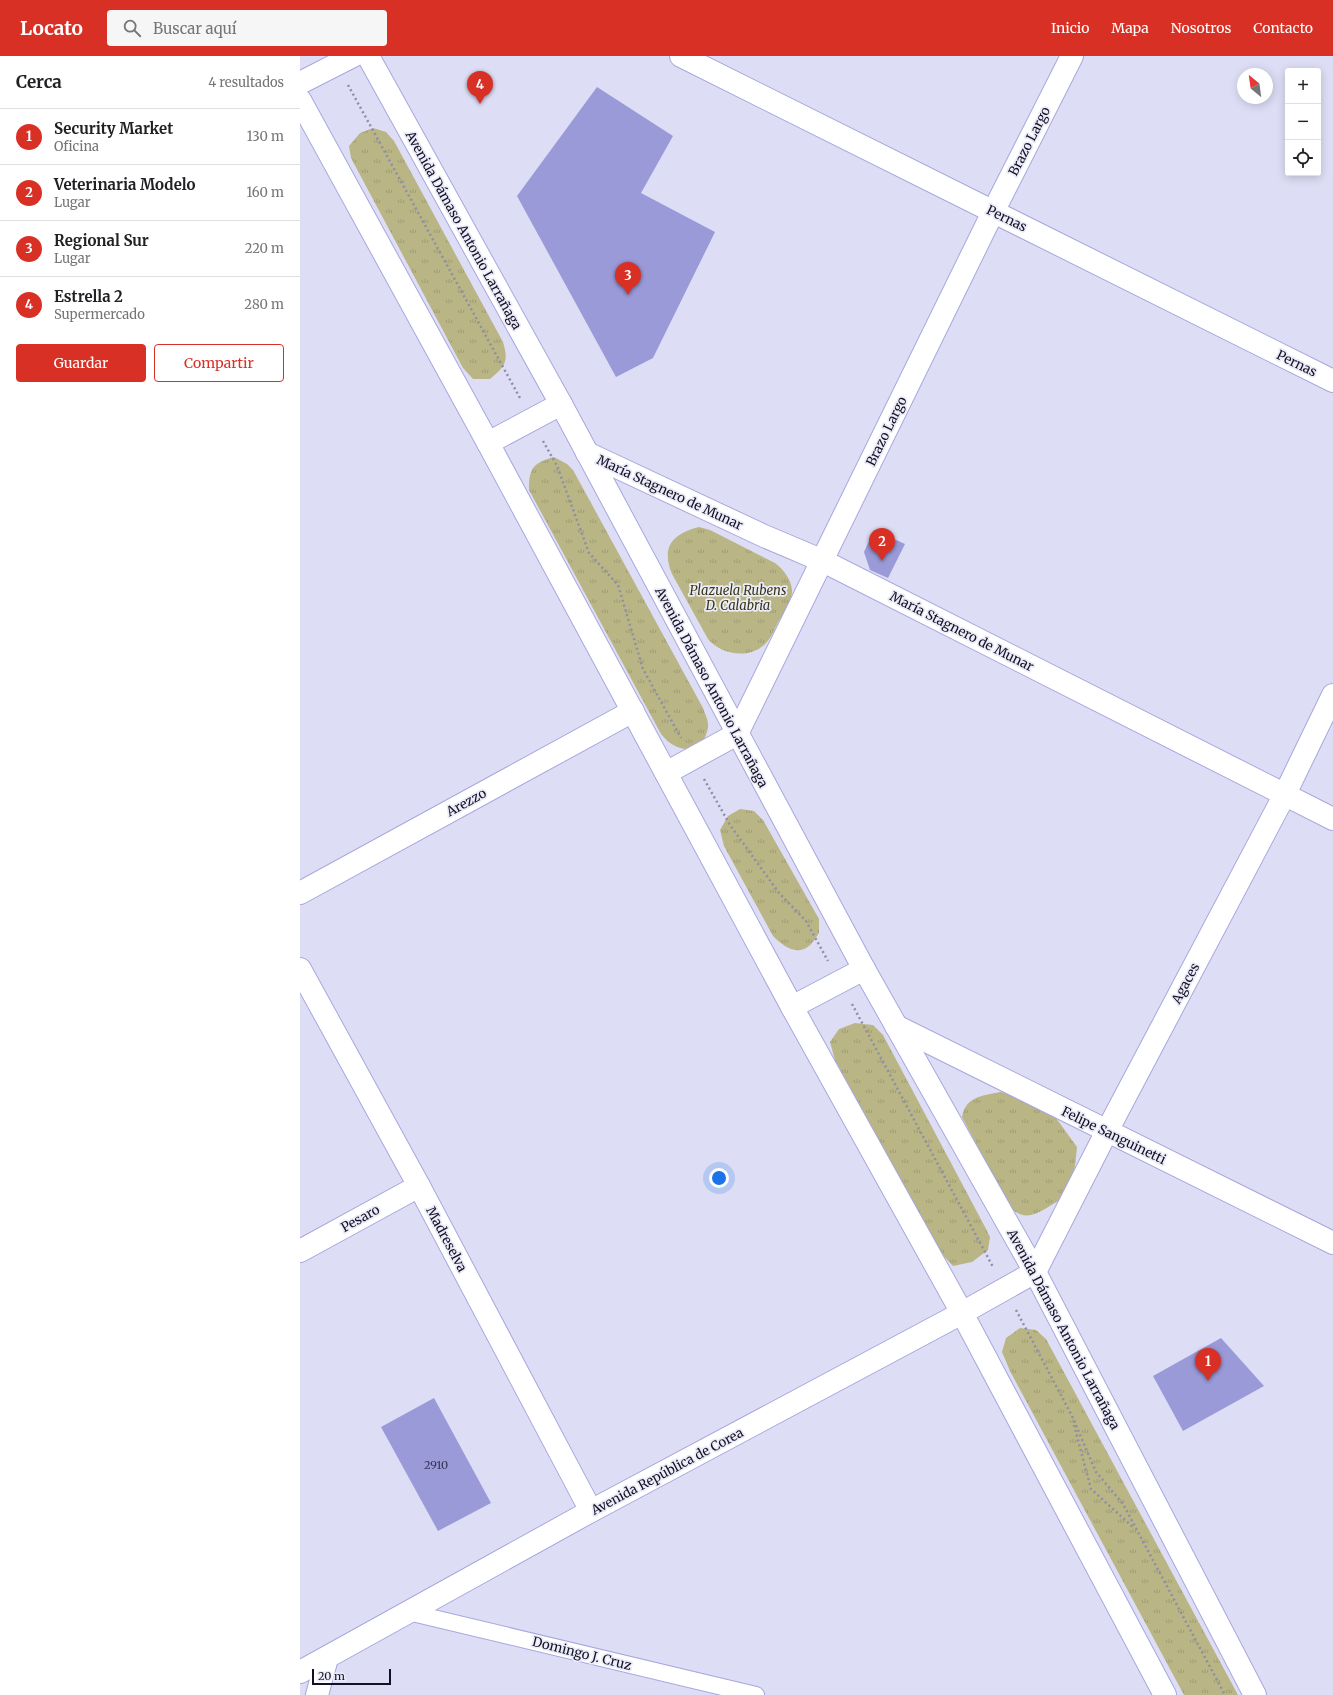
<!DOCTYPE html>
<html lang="es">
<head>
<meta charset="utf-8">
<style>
	:root { --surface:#fff; --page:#f6f6f6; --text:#202124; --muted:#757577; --line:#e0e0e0; --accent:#d93025 }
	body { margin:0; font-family:Merriweather,serif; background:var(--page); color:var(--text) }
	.controls { position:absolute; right:12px; top:12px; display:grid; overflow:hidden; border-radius:4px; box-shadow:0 2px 10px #0003 }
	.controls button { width:36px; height:36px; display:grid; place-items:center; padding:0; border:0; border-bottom:1px solid var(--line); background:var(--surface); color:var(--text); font:20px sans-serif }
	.compass { position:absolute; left:937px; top:12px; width:36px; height:36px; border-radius:50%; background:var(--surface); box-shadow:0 2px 10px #0003; rotate:331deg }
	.scale { position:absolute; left:12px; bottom:10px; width:79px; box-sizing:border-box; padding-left:4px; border:2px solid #121125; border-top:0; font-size:11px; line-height:14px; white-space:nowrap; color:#121125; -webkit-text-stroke:3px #ececf8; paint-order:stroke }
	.you { position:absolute; left:419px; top:1122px; width:14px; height:14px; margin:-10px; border:3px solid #fff; border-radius:50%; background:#1a73e8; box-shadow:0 0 0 6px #1a73e833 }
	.badge { display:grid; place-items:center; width:26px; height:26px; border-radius:50%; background:var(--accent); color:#fff; font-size:13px; font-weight:700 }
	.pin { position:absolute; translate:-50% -33px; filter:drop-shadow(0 1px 2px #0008) }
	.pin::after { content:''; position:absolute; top:21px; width:14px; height:12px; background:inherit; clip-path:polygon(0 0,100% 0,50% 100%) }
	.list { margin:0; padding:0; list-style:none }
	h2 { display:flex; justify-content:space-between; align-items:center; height:52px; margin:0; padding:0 16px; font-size:17px }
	h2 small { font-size:13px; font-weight:400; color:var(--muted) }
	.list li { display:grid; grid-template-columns:26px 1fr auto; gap:12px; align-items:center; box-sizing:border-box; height:56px; padding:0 16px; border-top:1px solid var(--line) }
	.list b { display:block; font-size:15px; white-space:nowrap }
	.list p { margin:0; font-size:13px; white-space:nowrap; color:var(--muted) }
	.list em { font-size:13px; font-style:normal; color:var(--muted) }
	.actions { display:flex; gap:8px; padding:12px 16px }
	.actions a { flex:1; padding:9px 0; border:1px solid var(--accent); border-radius:4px; text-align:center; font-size:14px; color:var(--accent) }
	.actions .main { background:var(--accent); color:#fff }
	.icon { flex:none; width:22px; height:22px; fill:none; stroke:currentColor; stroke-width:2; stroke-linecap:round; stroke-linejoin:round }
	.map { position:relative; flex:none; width:1033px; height:1639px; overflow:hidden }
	header { display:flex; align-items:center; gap:24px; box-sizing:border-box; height:56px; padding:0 20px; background:var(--accent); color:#fff }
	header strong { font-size:19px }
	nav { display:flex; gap:22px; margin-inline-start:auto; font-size:14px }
	.search { width:280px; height:36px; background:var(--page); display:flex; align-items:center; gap:10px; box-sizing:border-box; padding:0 14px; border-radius:4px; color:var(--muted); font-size:15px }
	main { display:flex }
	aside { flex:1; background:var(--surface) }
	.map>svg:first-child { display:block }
	.grass { fill:url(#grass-tufts) }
	.building { fill:#9a9ad9 }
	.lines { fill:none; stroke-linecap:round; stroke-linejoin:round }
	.service-casing { stroke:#a7a7df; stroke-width:18 }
	.minor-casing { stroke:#a7a7df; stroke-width:24 }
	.tertiary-casing { stroke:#a7a7df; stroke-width:24 }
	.path { stroke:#8e8ea4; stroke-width:2.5; stroke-dasharray:2 3; stroke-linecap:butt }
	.service { stroke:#fff; stroke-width:16 }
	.minor { stroke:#fff; stroke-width:22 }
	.tertiary { stroke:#fff; stroke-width:22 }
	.labels { text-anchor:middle; stroke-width:3.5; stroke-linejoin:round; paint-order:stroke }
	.number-label { font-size:11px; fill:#343352 }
	.street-label { font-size:13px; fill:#121125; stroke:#ececf8 }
	.park-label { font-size:13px; font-style:italic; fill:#383516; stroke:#ececf8 }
</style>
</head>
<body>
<header>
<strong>Locato</strong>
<div class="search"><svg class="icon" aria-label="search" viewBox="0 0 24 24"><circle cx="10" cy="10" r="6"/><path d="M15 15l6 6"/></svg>Buscar aquí</div>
<nav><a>Inicio</a><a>Mapa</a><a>Nosotros</a><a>Contacto</a></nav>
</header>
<main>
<aside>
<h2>Cerca<small>4 resultados</small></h2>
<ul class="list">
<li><span class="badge">1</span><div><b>Security Market</b><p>Oficina</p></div><em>130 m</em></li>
<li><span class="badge">2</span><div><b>Veterinaria Modelo</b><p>Lugar</p></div><em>160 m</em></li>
<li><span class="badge">3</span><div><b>Regional Sur</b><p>Lugar</p></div><em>220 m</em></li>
<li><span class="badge">4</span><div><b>Estrella 2</b><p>Supermercado</p></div><em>280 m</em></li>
</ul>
<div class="actions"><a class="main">Guardar</a><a>Compartir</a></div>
</aside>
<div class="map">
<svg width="1033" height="1639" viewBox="0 0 1033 1639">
	<defs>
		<pattern id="grass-tufts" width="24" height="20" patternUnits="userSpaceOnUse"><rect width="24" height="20" fill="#b9b585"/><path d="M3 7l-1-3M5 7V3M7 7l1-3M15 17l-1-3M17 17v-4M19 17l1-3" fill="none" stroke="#9e9b73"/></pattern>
	</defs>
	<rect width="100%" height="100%" fill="#dddef5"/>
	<g class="grass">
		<path d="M73,72L86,76L94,85L203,286C209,306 205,310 190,323H173L163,312L51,102L49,90L60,77Z"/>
		<path d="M254,401L267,408L273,414L403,652C405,658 409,665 408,671C404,700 376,698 361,678L229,434C229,412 233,407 254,401Z"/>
		<path d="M399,471L410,474L475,507C483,513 492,524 492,535C492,545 485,555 480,563C475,571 472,581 466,587C450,604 421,599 408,583L372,518C361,491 372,478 399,471Z"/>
		<path d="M440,753L454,755L463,764L519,863V877C516,881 513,887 509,890C496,900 483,890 473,880L424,790L420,774L428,760Z"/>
		<path d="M555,967L573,969L583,979L685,1171L690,1181L688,1194L672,1206L653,1210L641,1197L535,1004L530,986L539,973Z"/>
		<path d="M700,1036L724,1039L756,1062L777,1091C775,1110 775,1121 765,1139C763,1143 757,1146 753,1148C736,1159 722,1167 708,1148L662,1061C666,1040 682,1040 700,1036Z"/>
		<path d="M720,1272L736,1274L746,1283L938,1639H884L710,1315L702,1296L706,1282Z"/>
	</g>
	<g class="building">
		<path d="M297,31L373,80L341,137L415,176L353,302L316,321L217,140Z"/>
		<path d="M574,474L605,488L588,522L570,514L564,496Z"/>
		<path d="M921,1282L964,1330L883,1375L853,1320Z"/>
		<path d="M134,1342L191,1447L138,1475L81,1371Z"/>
	</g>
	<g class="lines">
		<defs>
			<path id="service" d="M108,1556L456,1639"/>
			<g id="minor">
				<path d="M381,0L1033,325"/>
				<path d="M0,27L53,0"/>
				<path d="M188,387L261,348"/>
				<path d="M287,397L464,480L523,505L1033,763"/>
				<path d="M366,717L437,678L693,156L772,0"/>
				<path d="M0,837L333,655"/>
				<path d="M0,913L119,1130L291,1455"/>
				<path d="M492,951L564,913"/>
				<path d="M596,970L1033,1187"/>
				<path d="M0,1195L119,1130"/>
				<path d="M0,1616L291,1455L662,1257L735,1216L807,1075L985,738L1033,639"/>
				<path d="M17,1639L27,1602"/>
			</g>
			<g id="tertiary">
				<path d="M68,0L261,348L564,913L735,1216L955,1639"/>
				<path d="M0,44L188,387L492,951L662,1257L865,1639"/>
			</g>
		</defs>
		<use href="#service" class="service-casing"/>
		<use href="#minor" class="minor-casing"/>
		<use href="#tertiary" class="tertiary-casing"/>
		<g class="path">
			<path d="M48,29L220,342"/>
			<path d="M243,385L257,410L289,497L318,529L343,613L381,682"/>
			<path d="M404,723L430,769L479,837L506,865L528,905"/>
			<path d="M552,948L693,1211"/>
			<path d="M716,1254L772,1360L796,1416L823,1448L925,1639"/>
			<path d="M774,1369L791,1433L834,1472"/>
		</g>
		<use href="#service" class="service"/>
		<use href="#minor" class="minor"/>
		<use href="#tertiary" class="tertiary"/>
	</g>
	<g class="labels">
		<g class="number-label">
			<text x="136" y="1413">2910</text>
		</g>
		<g class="street-label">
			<text transform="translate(729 85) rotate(-63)" y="5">Brazo Largo</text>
			<text transform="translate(707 162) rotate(26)" y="5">Pernas</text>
			<text transform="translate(164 174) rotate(61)" y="5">Avenida Dámaso Antonio Larrañaga</text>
			<text transform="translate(997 307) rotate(26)" y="5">Pernas</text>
			<text transform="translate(586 375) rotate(-64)" y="5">Brazo Largo</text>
			<text transform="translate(370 436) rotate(25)" y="5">María Stagnero de Munar</text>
			<text transform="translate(662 575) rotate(27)" y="5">María Stagnero de Munar</text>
			<text transform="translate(412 631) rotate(62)" y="5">Avenida Dámaso Antonio Larrañaga</text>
			<text transform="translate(166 746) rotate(-29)" y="5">Arezzo</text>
			<text transform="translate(885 927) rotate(-62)" y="5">Agaces</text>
			<text transform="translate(814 1079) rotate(26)" y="5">Felipe Sanguinetti</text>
			<text transform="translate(60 1162) rotate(-29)" y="5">Pesaro</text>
			<text transform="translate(147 1183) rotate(62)" y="5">Madreselva</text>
			<text transform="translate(764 1273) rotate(62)" y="5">Avenida Dámaso Antonio Larrañaga</text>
			<text transform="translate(367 1415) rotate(-28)" y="5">Avenida República de Corea</text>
			<text transform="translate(282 1597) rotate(14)" y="5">Domingo J. Cruz</text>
		</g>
		<g class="park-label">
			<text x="438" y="539">Plazuela Rubens<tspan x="438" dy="15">D. Calabria</tspan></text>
		</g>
	</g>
</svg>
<div class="controls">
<button>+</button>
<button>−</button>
<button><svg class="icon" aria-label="locate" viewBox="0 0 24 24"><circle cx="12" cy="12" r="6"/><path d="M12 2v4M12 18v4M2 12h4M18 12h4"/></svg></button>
</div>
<svg class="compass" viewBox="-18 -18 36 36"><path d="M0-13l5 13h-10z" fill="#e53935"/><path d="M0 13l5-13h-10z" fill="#757577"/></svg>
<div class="scale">20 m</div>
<div class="you"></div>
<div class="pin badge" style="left:908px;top:1325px">1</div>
<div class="pin badge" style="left:582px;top:505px">2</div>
<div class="pin badge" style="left:328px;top:239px">3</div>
<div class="pin badge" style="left:180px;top:48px">4</div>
</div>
</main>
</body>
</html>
